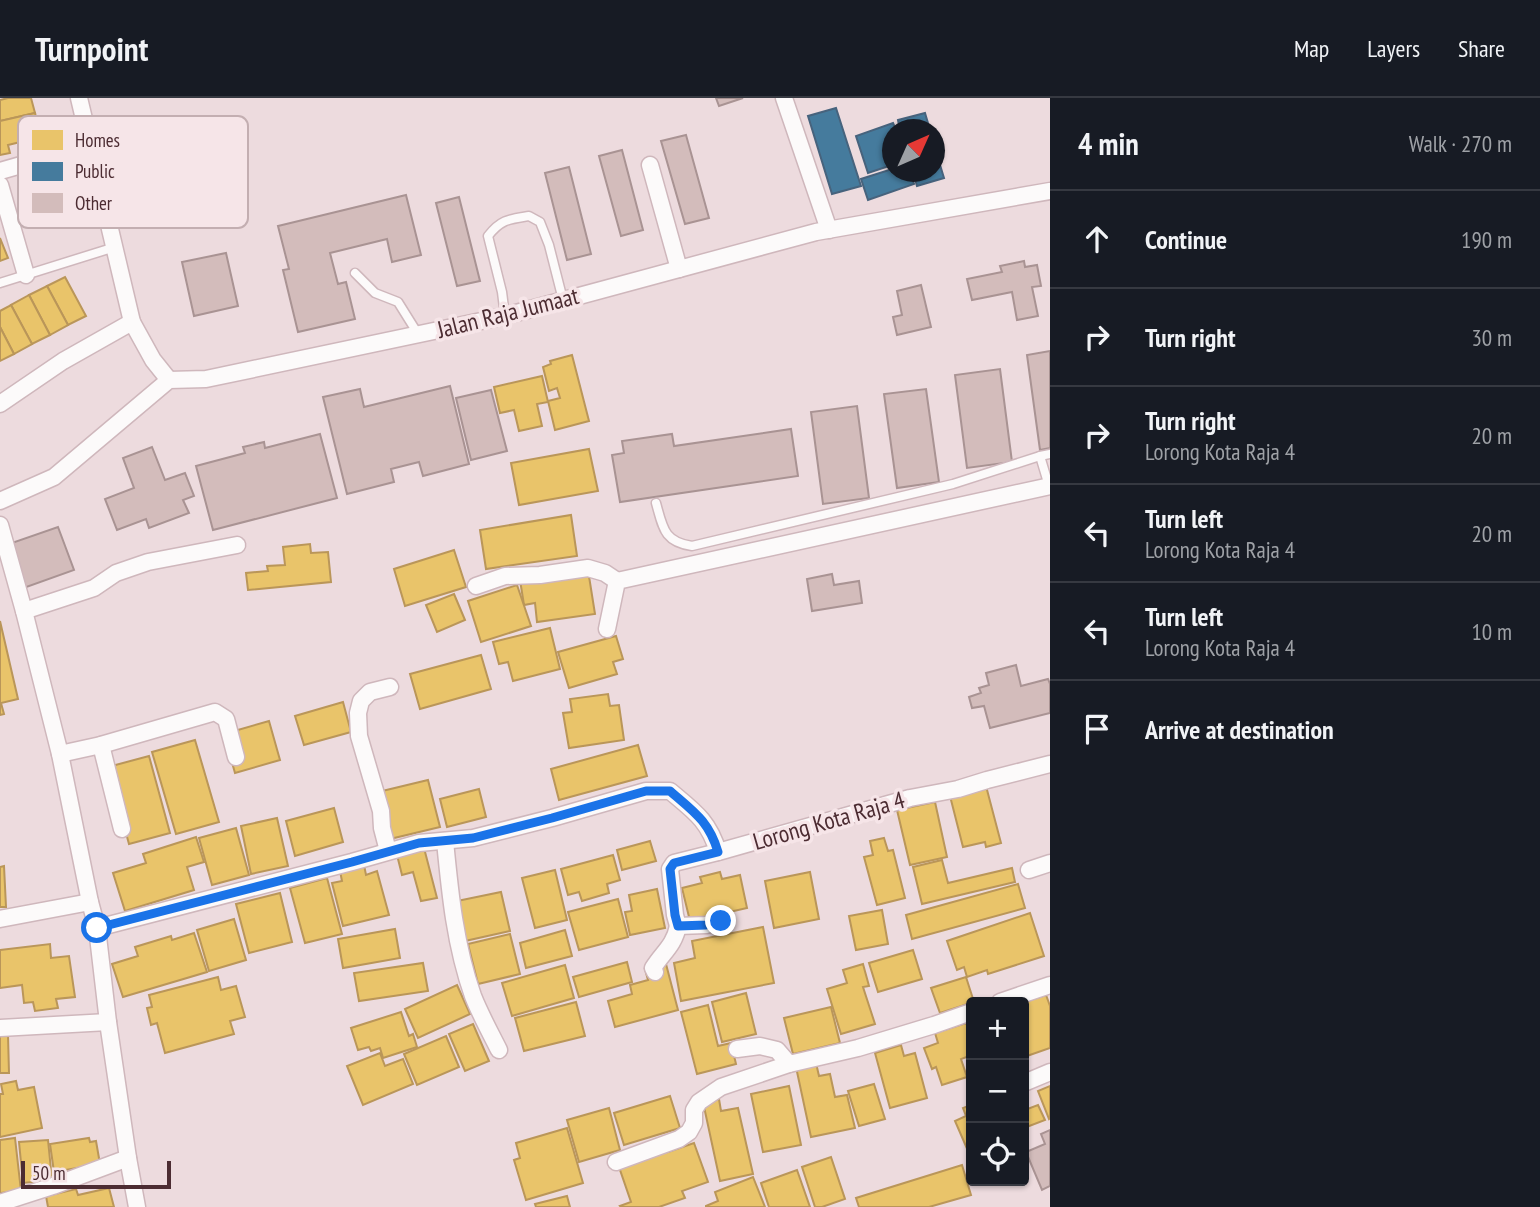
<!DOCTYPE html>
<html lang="en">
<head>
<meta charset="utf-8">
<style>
	:root { --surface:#171b24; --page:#20242c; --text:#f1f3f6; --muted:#9ea1a6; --line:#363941 }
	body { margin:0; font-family:"PT Sans Narrow",sans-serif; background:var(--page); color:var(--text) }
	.controls { position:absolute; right:21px; bottom:21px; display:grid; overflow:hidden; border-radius:7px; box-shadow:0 2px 5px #0004 }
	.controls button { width:63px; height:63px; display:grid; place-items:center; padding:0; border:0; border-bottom:2px solid var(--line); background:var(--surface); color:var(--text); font:35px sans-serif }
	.compass { position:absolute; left:882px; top:21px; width:63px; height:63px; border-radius:50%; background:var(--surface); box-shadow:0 2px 5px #0004; rotate:45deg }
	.scale { position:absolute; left:21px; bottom:18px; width:150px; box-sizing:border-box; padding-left:7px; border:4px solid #4c2c32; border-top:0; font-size:19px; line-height:24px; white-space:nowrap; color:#4c2c32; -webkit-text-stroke:5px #f6e5e8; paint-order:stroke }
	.stop { position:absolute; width:21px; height:21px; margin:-16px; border:5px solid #1a73e8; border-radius:50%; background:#fff }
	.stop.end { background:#1a73e8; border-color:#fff; box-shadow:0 2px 7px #0008 }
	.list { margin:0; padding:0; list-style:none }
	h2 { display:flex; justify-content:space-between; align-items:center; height:91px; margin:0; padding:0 28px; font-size:30px }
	h2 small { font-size:23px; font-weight:400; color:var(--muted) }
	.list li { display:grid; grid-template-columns:46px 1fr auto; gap:21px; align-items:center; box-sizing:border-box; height:98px; padding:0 28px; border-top:2px solid var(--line) }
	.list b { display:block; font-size:26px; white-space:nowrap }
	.list p { margin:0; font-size:23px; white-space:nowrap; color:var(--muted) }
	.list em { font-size:23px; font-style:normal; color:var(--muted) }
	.icon { flex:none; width:38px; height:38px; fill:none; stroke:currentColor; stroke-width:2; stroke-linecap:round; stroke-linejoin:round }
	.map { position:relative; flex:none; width:1050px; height:1109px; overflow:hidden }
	header { display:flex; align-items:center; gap:42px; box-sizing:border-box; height:98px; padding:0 35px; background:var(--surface); border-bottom:2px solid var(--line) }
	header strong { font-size:33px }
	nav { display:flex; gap:38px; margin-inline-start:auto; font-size:24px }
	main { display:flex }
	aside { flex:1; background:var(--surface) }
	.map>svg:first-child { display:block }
	.homes { fill:#e9c46a; stroke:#ba9659; stroke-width:2 }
	.public { fill:#457b9d; stroke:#47637d; stroke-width:2 }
	.building { fill:#d3bcbb; stroke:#a99393; stroke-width:2 }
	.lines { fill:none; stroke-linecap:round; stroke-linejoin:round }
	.service-casing { stroke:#cfb7bc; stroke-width:11 }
	.minor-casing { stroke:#cfb7bc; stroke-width:19 }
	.service { stroke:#fcfafa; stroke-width:8 }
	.minor { stroke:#fcfafa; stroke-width:16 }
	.route { stroke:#1a73e8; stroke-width:9 }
	.labels { text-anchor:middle; stroke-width:7; stroke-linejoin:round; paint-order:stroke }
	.street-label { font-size:24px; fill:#4c2c32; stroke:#f6e5e8 }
	.key { fill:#f6e5e8; stroke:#c3aeb1; stroke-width:2 }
	.key-label { font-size:19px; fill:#4c2c32 }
</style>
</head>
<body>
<header>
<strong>Turnpoint</strong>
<nav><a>Map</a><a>Layers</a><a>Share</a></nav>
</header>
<main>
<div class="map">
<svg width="1050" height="1109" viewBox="0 0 1050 1109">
	<rect width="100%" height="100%" fill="#eddbde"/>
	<g class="homes">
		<path d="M8,0H31L35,15L0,23V2Z"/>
		<path d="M35,15L41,39L8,47L10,55L0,57V23Z"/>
		<path d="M0,140L8,160L0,163Z"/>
		<path d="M65,179L86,218L68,227L47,188Z"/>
		<path d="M47,188L68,227L50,237L29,197Z"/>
		<path d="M29,197L50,237L32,246L11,207Z"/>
		<path d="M11,207L32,246L14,256L0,229V213Z"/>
		<path d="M0,229L14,256L0,263Z"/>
		<path d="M572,257L589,323L555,332L548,303L560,300L557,290L549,293L543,269L551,266L550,263Z"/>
		<path d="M542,278L548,304L537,306L542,328L519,333L514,312L500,315L494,289Z"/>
		<path d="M589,351L598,393L519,407L511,365Z"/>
		<path d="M571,417L577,458L486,471L480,432Z"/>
		<path d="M310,446L311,455L328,454L331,484L248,492L246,475L268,473L267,468L285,467L283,449Z"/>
		<path d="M454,452L466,489L405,508L394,471Z"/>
		<path d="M588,472L595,516L537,524L535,505L524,507L520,482Z"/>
		<path d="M517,487L531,528L481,544L468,503Z"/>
		<path d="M454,496L465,522L437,534L426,507Z"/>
		<path d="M0,523L18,601L1,605L4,616L0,617Z"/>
		<path d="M550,530L560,571L513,583L508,564L499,566L493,544Z"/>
		<path d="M616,538L623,561L613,564L617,576L569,590L558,554Z"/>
		<path d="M481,557L491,591L420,611L410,576Z"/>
		<path d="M608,596L610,608L619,607L624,642L569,650L563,615L572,614L570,601Z"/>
		<path d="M343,604L351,634L304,647L295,618Z"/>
		<path d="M269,623L280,662L235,675L224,636Z"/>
		<path d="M195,642L219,724L176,736L152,654Z"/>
		<path d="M638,647L647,678L559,702L551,671Z"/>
		<path d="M149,658L170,735L129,746L108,669Z"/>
		<path d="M428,682L440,729L390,741L378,694Z"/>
		<path d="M986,688L1001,745L986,749L985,744L963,749L950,698Z"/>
		<path d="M479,691L486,719L447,729L440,701Z"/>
		<path d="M935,704L947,759L910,767L897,712Z"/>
		<path d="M334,710L343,744L295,758L286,723Z"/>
		<path d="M277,720L288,768L251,776L241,728Z"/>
		<path d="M236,730L249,777L212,787L199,740Z"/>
		<path d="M196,739L204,764L187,769L194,792L125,813L113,775L146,765L143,756Z"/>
		<path d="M884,740L888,753L893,752L905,800L877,807L864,759L873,757L870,743Z"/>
		<path d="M650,743L656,763L622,772L617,752Z"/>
		<path d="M424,750L437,800L421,803L413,774L402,777L397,757Z"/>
		<path d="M613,757L620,782L607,786L609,795L582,803L579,794L568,797L561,771Z"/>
		<path d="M942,762L948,785L1012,770L1015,784L922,806L913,769Z"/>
		<path d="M364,767L366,777L377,773L389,817L343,828L332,785L342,783L340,773Z"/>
		<path d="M4,768L6,809H0V769Z"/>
		<path d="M555,772L567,822L535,830L522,780Z"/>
		<path d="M720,774L722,781L740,777L747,810L690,823L682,790L702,785L700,779Z"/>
		<path d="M810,774L819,821L774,830L765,783Z"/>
		<path d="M327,780L342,836L305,845L290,790Z"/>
		<path d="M1018,786L1025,810L912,841L906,817Z"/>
		<path d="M657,791L665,830L630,837L625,814L632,813L629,797Z"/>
		<path d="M501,794L510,833L465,843L457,803Z"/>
		<path d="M280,795L292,844L249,855L236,806Z"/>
		<path d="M618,801L628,839L579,852L568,814Z"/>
		<path d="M882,812L888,846L856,852L849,818Z"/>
		<path d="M1030,815L1044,858L988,876L987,872L967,879L964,869L957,872L947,843Z"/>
		<path d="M234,821L246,862L209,873L197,832Z"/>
		<path d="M763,829L774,885L681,903L674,865L695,860L692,843Z"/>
		<path d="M395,831L400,860L343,870L338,841Z"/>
		<path d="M565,832L572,858L526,870L520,845Z"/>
		<path d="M194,835L207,874L123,899L112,866L138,858L135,849L171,838L172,842Z"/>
		<path d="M510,836L520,876L478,886L468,846Z"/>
		<path d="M50,846L51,860L69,858L75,899L56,901L58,910L35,913L33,904L24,905L22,887L0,890V852Z"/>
		<path d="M913,852L922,881L878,894L869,865Z"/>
		<path d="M627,864L632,884L579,899L573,879Z"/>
		<path d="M423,865L428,893L359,903L354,875Z"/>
		<path d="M666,866L678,912L615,929L608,903L632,896L630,887L648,882L645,871Z"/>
		<path d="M863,866L869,888L863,889L875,926L841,936L827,891L847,885L843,872Z"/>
		<path d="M565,867L574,900L512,918L502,885Z"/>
		<path d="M218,879L221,892L236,888L245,919L230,923L234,936L165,955L157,925L151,927L147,910L152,909L149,897Z"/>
		<path d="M966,879L974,904L940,915L931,890Z"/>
		<path d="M457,887L470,916L418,940L405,911Z"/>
		<path d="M746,895L756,936L722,944L712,904Z"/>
		<path d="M1046,897L1050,908V950L1024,959V904Z"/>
		<path d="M576,904L585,938L524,953L515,920Z"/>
		<path d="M708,907L718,948L731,945L736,966L697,976L681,914Z"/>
		<path d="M831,909L840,945L793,956L784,920Z"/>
		<path d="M401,914L409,938L413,936L417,949L383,960L380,950L371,953L369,949L358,952L351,930Z"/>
		<path d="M966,925L969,932L971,931V965L969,958L961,961L967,979L942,987L936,969L932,971L924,950L938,945L935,935Z"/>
		<path d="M473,926L489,963L465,973L449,936Z"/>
		<path d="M0,937H8L9,975H0Z"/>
		<path d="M446,938L459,969L417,987L404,956Z"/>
		<path d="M901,947L904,958L915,955L927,1000L890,1010L875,955Z"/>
		<path d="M380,955L385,968L403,961L413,986L363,1007L347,968Z"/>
		<path d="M816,965L819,978L830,976L835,999L847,997L855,1030L811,1039L796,969Z"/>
		<path d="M16,983L18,992L34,989L42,1030L0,1039V996H3L1,986Z"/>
		<path d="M874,986L885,1021L859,1028L848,993Z"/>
		<path d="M789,988L801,1047L763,1054L751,996Z"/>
		<path d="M1050,988V1020L1049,1021L1038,993Z"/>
		<path d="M670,998L680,1030L624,1047L614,1015Z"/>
		<path d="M719,1001L721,1013L738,1010L753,1076L720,1083L703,1004Z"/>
		<path d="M971,1007V1052L968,1053L955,1023L966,1018L963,1010Z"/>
		<path d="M1038,1007L1045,1022L1024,1030V1008L1025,1012Z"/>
		<path d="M609,1010L620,1052L579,1064L567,1022Z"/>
		<path d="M567,1030L583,1085L526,1102L514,1062L520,1060L516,1045Z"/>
		<path d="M15,1040L21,1093L0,1095V1042Z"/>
		<path d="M89,1040L90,1044L96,1043L100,1066L54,1074L50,1046Z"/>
		<path d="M48,1042L52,1082L23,1085L19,1044Z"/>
		<path d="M694,1045L708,1084L682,1093L685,1100L659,1109H621L620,1108L631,1104L618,1066L666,1049L668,1054Z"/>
		<path d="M831,1059L845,1101L822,1109H815L802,1069Z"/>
		<path d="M962,1067L971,1097L929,1109H859L856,1100Z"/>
		<path d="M797,1072L810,1109H769L761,1085Z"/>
		<path d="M753,1079L765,1109H706V1108L718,1103L715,1094Z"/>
		<path d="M109,1090L114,1109H48L46,1098L76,1091L78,1097Z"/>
		<path d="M567,1098L570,1109H536L535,1106Z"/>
	</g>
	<g class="public">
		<path d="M836,10L861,88L832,96L808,18Z"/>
		<path d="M925,15L930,32H900L898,22Z"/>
		<path d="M893,25L896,32H892V67L868,75L856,38Z"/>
		<path d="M934,47L944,80L917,88L913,74H934Z"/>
		<path d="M892,71V74H910L914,86L868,102L861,81Z"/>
	</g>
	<g class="building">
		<path d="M716,0H743L719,8Z"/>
		<path d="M686,37L709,120L685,126L661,43Z"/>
		<path d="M622,52L643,132L621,138L599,58Z"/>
		<path d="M569,69L591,156L567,162L545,75Z"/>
		<path d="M406,97L421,157L392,164L387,141L330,155L338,186L346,184L355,221L298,234L283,172L289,171L278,128Z"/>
		<path d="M459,99L480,183L457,188L436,105Z"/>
		<path d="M226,155L238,208L194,218L182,164Z"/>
		<path d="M1024,163L1025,169L1037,167L1041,188L1032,189L1038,218L1017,222L1012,194L972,202L967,181L1002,174L1000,168Z"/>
		<path d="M921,187L931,229L897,237L893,219L902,217L897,193Z"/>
		<path d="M1050,253V350L1040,352L1027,257Z"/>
		<path d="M1000,271L1012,364L967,370L955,277Z"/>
		<path d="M450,288L469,366L423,378L419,364L391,371L394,384L347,396L323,299L360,291L364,309Z"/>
		<path d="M926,291L939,384L897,390L884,296Z"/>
		<path d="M491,292L507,353L471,362L456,300Z"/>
		<path d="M857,308L869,400L823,406L811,314Z"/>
		<path d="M791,331L798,378L620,404L612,357L624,355L622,343L672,336L674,348Z"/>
		<path d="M320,336L337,400L213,432L196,368L245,355L243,349L264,344L265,350Z"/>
		<path d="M152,349L165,382L185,375L194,398L183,402L189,415L149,430L146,421L117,432L105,401L134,390L123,360Z"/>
		<path d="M58,429L74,472L18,492L3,448Z"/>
		<path d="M832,476L834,487L859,483L862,505L812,513L807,481Z"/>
		<path d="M1016,567L1021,588L1048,581L1050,586V615L990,630L984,608L972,610L969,599L981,595L979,590L989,587L986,575Z"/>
		<path d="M1050,1032V1088L1042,1092L1026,1054L1045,1046L1041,1036Z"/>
	</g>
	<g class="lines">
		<defs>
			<g id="service">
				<path d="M355,175L375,195L398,204L418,236"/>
				<path d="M0,185L115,149"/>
				<path d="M505,218L502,194L488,138C501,121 510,121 529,118L540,124L549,147L563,202"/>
				<path d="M1040,358L1049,388"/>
				<path d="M656,405C663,430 664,444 692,448L953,386L1040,358L1050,356"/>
			</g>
			<g id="minor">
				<path d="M79,0L132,224L153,262L169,282"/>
				<path d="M784,0L829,132"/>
				<path d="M650,67L679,171"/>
				<path d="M0,73L91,47"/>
				<path d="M0,87L26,177"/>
				<path d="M0,306L63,263L132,224"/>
				<path d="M0,403L54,379L169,282L206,281L505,218L816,134L1050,93"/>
				<path d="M0,427L24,513L60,656L90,804L97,830L108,924L128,1060L137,1109"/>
				<path d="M476,488L505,478L540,477L588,470L605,475L617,483"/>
				<path d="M24,513L94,490L116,475L148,464L237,447"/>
				<path d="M607,531L617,483L1050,388"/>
				<path d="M101,647L122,731"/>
				<path d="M60,656L101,647L215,614L226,621L236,659"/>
				<path d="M445,743C450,795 455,847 473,898C480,916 490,934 499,952"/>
				<path d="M388,753L382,730L381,713L359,638L358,615L361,603L370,594L390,589"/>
				<path d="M1029,772L1050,765"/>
				<path d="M0,821L90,804"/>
				<path d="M721,823L706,827L678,828L675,817L670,771L674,765L718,754L910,700L958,691L987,682L1050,666"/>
				<path d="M97,830L352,764L419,745L473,740L552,720L646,693H670C694,713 709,723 718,754"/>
				<path d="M655,874L653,870C663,854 674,848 678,828"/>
				<path d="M1000,904L1050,887"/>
				<path d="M0,930L108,924"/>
				<path d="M737,951L760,948L777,952L789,966"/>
				<path d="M1024,985L1050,974"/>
				<path d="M616,1064L679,1041L689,1034L694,1025V1012L699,1004L721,989L789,966L858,950L934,927L971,914"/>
				<path d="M0,1105L53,1088L128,1060"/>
			</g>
		</defs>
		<use href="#service" class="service-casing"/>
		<use href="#minor" class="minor-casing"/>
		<use href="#service" class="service"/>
		<use href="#minor" class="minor"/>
	</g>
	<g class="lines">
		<path class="route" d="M97,830L352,764L419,745L473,740L552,720L646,693H670C693,713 709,723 718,754L674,765L670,771L675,817L678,828L706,827L721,823"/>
	</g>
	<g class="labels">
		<g class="street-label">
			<text transform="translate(508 215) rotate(-14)" y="8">Jalan Raja Jumaat</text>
			<text transform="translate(829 723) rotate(-16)" y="8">Lorong Kota Raja 4</text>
		</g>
	</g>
	<rect x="18" y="18" width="230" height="112" rx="10" class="key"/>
	<rect x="32" y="32" width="31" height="20" fill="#e9c46a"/>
	<rect x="32" y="64" width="31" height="19" fill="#457b9d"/>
	<rect x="32" y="95" width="31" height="20" fill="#d3bcbb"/>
	<g class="key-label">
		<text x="75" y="49">Homes</text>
		<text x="75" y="80">Public</text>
		<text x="75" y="112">Other</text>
	</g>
</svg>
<div class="controls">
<button>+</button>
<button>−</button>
<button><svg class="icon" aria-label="locate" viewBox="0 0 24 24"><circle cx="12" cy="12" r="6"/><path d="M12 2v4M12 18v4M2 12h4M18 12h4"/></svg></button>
</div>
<svg class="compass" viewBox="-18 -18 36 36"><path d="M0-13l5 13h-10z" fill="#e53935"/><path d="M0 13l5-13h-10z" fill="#9ea1a6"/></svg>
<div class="scale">50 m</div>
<div class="stop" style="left:97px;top:830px"></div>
<div class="stop end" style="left:721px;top:823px"></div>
</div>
<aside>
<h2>4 min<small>Walk · 270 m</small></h2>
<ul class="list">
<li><svg class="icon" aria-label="ahead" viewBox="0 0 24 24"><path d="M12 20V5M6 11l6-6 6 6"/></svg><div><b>Continue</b></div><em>190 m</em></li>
<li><svg class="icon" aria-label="right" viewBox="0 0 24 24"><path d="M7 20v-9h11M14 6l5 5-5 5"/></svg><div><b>Turn right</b></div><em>30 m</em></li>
<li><svg class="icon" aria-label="right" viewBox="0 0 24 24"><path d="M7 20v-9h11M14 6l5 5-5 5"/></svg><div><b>Turn right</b><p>Lorong Kota Raja 4</p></div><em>20 m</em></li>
<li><svg class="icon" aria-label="left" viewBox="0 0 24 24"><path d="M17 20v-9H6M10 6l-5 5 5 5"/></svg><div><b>Turn left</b><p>Lorong Kota Raja 4</p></div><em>20 m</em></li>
<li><svg class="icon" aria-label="left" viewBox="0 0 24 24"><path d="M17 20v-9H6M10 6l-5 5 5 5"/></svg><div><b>Turn left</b><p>Lorong Kota Raja 4</p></div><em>10 m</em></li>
<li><svg class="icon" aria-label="arrive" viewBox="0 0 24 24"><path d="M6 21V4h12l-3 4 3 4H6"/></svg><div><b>Arrive at destination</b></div></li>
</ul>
</aside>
</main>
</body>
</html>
